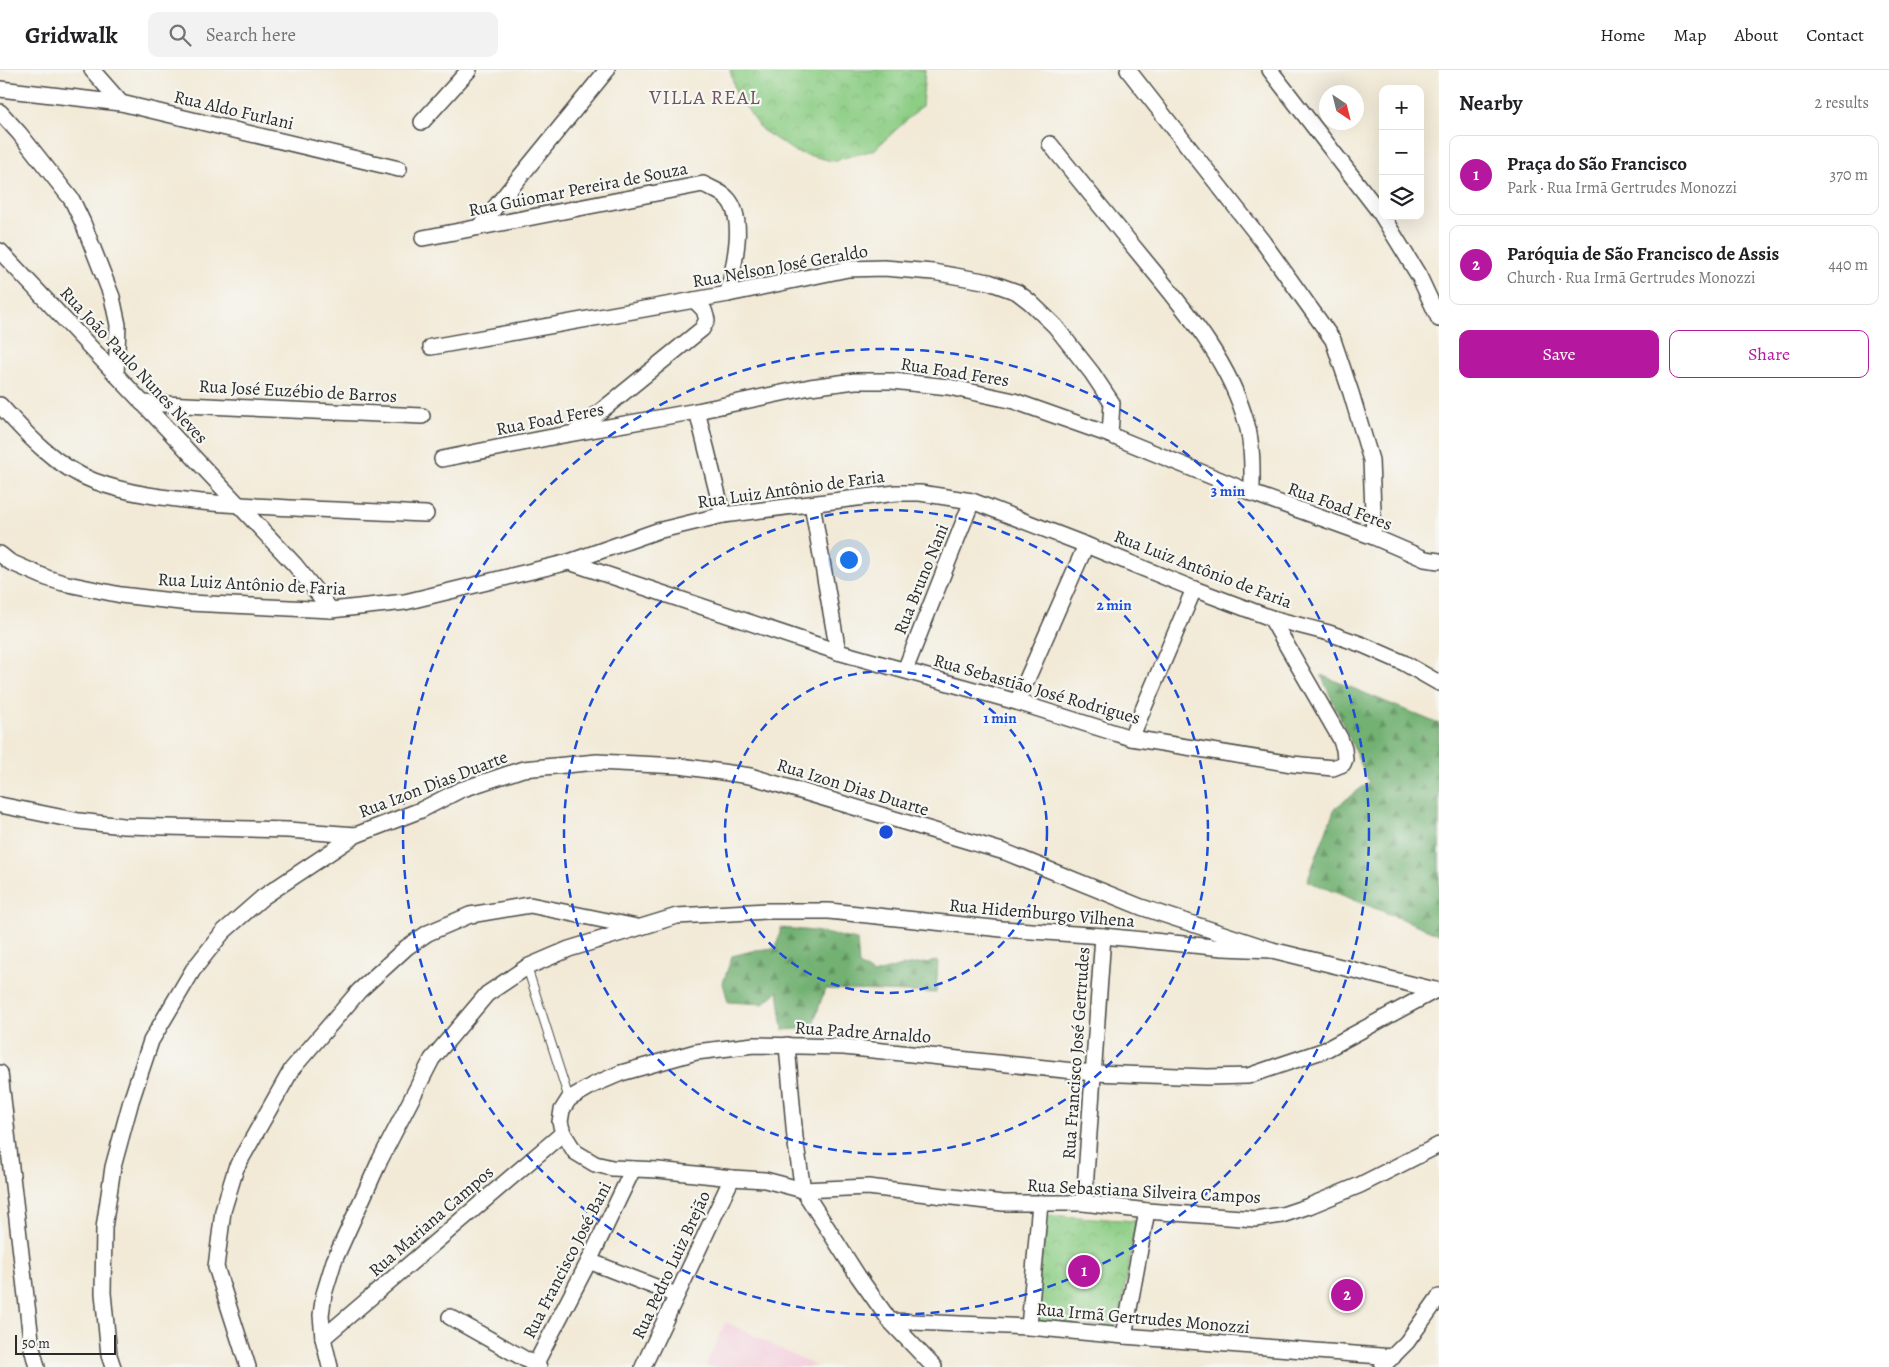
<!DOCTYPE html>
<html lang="en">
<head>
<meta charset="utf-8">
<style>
	:root { --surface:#fff; --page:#f2f2f2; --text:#202124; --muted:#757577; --line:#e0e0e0; --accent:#b5179e }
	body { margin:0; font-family:Alegreya,serif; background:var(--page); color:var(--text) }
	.controls { position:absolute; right:15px; top:15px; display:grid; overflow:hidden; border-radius:10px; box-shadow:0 5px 20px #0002 }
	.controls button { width:45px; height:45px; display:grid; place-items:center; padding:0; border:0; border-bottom:1px solid var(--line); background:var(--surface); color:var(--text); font:25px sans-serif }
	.compass { position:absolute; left:1319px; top:15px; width:45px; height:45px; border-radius:50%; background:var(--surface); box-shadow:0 5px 20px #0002; rotate:145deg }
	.scale { position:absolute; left:15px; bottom:12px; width:101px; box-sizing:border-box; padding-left:5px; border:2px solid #2b2b2b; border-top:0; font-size:14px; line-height:18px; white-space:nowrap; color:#2b2b2b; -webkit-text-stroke:4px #f6f6f2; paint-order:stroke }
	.you { position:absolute; left:848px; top:489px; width:18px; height:18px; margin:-12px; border:4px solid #fff; border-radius:50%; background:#1a73e8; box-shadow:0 0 0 8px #1a73e833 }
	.badge { display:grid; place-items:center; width:32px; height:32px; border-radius:50%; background:var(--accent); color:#fff; font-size:16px; font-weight:700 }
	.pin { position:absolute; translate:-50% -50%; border:2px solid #fff; box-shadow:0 1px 5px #0006 }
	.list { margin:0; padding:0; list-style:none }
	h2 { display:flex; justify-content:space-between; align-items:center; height:65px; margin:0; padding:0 20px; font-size:21px }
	h2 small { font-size:16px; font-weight:400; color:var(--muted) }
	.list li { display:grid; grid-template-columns:32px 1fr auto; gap:15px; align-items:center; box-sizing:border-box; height:80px; margin:0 10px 10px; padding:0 10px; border:1px solid var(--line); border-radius:10px }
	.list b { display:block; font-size:19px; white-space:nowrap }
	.list p { margin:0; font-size:16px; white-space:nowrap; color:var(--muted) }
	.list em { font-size:16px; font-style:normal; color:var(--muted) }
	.actions { display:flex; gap:10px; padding:15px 20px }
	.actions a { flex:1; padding:11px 0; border:1px solid var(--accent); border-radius:10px; text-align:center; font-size:18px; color:var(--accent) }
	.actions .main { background:var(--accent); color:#fff }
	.icon { flex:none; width:28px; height:28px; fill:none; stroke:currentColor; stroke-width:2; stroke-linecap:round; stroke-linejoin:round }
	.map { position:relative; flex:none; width:1439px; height:1297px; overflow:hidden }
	header { display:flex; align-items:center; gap:30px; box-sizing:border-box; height:70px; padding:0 25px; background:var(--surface); border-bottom:1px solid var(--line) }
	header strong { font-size:24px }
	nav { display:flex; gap:28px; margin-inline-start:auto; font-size:18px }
	.search { width:350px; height:45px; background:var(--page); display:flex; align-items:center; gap:12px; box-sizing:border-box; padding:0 18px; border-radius:10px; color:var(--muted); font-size:19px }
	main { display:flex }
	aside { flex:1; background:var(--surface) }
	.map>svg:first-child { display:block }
	.built { fill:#f4cfdd }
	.forest { fill:url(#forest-firs); stroke:#4e6e4e }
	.park { fill:url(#park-crowns); stroke:#5c7c58 }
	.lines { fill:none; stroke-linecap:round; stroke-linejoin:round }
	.service-casing { stroke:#494845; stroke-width:10 }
	.minor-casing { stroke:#494845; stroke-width:18 }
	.service { stroke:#fff; stroke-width:8 }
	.minor { stroke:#fff; stroke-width:15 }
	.ring { fill:none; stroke:#1d4ed8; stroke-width:2.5; stroke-dasharray:9 6 }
	.labels { text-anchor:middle; stroke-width:4.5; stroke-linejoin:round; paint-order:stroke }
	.street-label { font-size:18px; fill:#2b2b2b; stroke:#f6f6f2 }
	.quarter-label { font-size:20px; letter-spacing:1px; fill:#70535d; stroke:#f6f6f2 }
	.centre { fill:#1d4ed8; stroke:#f6f6f2; stroke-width:2.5 }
	.ring-label { font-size:15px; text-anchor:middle; font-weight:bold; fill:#1d4ed8; stroke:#f6f6f2; stroke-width:4.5; stroke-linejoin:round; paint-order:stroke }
</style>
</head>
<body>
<header>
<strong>Gridwalk</strong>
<div class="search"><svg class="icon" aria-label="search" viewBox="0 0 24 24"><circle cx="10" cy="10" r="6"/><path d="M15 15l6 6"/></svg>Search here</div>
<nav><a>Home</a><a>Map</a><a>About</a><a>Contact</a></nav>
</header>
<main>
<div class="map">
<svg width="1439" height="1297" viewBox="0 0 1439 1297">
	<defs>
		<pattern id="forest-firs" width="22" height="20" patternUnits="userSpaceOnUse" patternTransform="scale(1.25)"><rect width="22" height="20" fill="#72b172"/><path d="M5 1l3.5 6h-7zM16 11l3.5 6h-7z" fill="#5e905e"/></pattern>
		<pattern id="park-crowns" width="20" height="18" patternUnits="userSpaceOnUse" patternTransform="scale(1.25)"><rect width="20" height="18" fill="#8dce85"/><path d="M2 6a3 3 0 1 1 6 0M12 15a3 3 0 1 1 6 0" fill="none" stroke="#7ab173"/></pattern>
	</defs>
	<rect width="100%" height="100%" fill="#f6f6f2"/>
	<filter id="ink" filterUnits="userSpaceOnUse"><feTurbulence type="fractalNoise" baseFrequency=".02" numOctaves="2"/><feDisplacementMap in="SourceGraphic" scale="10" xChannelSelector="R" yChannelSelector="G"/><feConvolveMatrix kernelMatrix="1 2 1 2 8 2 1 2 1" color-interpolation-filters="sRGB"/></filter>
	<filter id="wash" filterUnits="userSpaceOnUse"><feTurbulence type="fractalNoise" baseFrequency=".0096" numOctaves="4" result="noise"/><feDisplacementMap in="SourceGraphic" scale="20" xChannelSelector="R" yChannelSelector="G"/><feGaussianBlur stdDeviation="1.12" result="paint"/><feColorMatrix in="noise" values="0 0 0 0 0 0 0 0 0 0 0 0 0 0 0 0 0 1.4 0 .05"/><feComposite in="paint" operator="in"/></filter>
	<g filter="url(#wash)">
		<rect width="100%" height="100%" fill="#f2ead7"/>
		<path class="built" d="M726,1252L817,1297H705Z"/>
		<g class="forest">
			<path d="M1321,605L1439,654V864L1307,811L1335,738L1369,712Z"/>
			<path d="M781,858L814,861L857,870L859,895L873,904L902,896L938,891L936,923L825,919L812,958L783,960L778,921L763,934L728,932L723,913L732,886L756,880L776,878Z"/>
		</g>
		<g class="park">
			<path d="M730,0H925L922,36L874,80L832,91L796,82L762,60L736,23Z"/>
			<path d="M1048,1145L1136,1151L1118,1257L1032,1251Z"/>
		</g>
	</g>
	<g filter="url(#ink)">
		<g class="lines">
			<defs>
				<path id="service" d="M527,897L569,1029"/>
				<g id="minor">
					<path d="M92,0L121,33"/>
					<path d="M1128,0L1263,172L1333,270L1351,323L1371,390L1374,467"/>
					<path d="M1270,0L1381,144L1419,206L1439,249"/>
					<path d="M0,19L121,33L399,99"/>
					<path d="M0,42L19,63L72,130L83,153L112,227L118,255L116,305"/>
					<path d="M422,52L469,0"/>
					<path d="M1050,74C1082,114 1114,153 1146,192C1187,242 1230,292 1247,355C1253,378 1252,401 1252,423"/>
					<path d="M479,157L607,0"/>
					<path d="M423,168L703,114C710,118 722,122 727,128C747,148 733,198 728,224"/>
					<path d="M0,181L295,495L331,540"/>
					<path d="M431,277L728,224L848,199L884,198L933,202L989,212L1017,222L1030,232L1055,256L1092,303L1112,333L1110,365"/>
					<path d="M142,333L422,346"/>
					<path d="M0,335C26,364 56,397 94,411C128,424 166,428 202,432C276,439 352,440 426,444"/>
					<path d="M697,341L723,445"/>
					<path d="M575,362L702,259L707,250L704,240L694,230"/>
					<path d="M442,389L552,367L697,341L810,317L855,311H892L949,317L1014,331L1110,365L1252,423L1374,467L1425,489L1439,491"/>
					<path d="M812,434L838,582"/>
					<path d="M0,484L10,492L47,508L63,513L121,525L189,533L331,540L405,532L569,492L657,461L723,445L896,423H920L972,431L1086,475L1194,519L1271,548L1329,563L1363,575L1404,593L1439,613"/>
					<path d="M569,492L838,582L1017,632L1131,668L1292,694L1333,698L1343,694L1345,689L1344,679L1340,668L1271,548"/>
					<path d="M905,600L972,431"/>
					<path d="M1017,632L1086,475"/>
					<path d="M1131,668L1194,519"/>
					<path d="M0,735L79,751L123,756L288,760L356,765"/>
					<path d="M1436,920L1325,980L1248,1006L1207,1007L1093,1003L844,977L754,975L696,982L621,1003L593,1015L569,1029L562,1040L560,1052L563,1063L575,1082L595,1094L612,1098L658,1100L732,1108L765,1110L803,1120L868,1117L1003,1133H1084L1147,1141L1255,1149L1282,1145L1309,1136L1360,1115L1439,1075"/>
					<path d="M787,975L795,1068L803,1120L858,1206L890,1251L934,1297"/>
					<path d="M0,1003L32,1278L37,1297"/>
					<path d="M1084,1133L1103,866"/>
					<path d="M589,1191L676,1225"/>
					<path d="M450,1247L539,1297"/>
					<path d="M890,1251L1029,1257L1124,1266L1393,1287"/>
					<path d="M1029,1257L1040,1133"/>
					<path d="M1124,1266L1147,1141"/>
					<path d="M323,1268L563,1063"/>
					<path d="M113,1297L109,1285L103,1223L104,1158L113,1097L131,1031L151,971L193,900L223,862L263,827L356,765L421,740L460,720L523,699L597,692L680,696L750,706L1005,782L1141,837L1272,880"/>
					<path d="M248,1297L216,1197L223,1141L236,1098L292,999L359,921L407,877L428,863L470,845L530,835L637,857"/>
					<path d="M330,1297L323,1268L321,1245L324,1224L334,1191L380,1090L432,989L487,924L527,897L569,879L677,846L767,841H829L1002,859L1103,866L1223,878L1272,880L1439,921"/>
					<path d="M534,1297L589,1191L633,1099"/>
					<path d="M643,1297L732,1108"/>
					<path d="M1382,1297L1407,1272L1439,1227"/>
				</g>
			</defs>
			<use href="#service" class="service-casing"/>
			<use href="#minor" class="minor-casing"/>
			<use href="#service" class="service"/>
			<use href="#minor" class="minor"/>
		</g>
	</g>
	<g class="ring">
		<circle cx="886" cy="762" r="161"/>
		<circle cx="886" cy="762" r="322"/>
		<circle cx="886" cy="762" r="483"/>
	</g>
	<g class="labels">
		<g class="street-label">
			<text transform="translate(234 40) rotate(13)" y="6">Rua Aldo Furlani</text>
			<text transform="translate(578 119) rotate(-11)" y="6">Rua Guiomar Pereira de Souza</text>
			<text transform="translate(780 196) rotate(-10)" y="6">Rua Nelson José Geraldo</text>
			<text transform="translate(134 295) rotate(47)" y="6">Rua João Paulo Nunes Neves</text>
			<text transform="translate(955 302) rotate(9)" y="6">Rua Foad Feres</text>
			<text transform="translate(298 321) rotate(3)" y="6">Rua José Euzébio de Barros</text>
			<text transform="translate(550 349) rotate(-11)" y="6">Rua Foad Feres</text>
			<text transform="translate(791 419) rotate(-8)" y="6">Rua Luiz Antônio de Faria</text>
			<text transform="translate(1340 436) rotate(20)" y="6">Rua Foad Feres</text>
			<text transform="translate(1203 499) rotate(21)" y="6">Rua Luiz Antônio de Faria</text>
			<text transform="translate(921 509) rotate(-68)" y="6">Rua Bruno Nani</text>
			<text transform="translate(252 514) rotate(3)" y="6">Rua Luiz Antônio de Faria</text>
			<text transform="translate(1037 619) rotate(16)" y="6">Rua Sebastião José Rodrigues</text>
			<text transform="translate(433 714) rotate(-21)" y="6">Rua Izon Dias Duarte</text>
			<text transform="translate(853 717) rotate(17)" y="6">Rua Izon Dias Duarte</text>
			<text transform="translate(1042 843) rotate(5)" y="6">Rua Hidemburgo Vilhena</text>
			<text transform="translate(863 962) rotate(4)" y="6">Rua Padre Arnaldo</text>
			<text transform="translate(1076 983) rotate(-86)" y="6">Rua Francisco José Gertrudes</text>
			<text transform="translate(1144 1121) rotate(3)" y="6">Rua Sebastiana Silveira Campos</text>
			<text transform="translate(431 1151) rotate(-41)" y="6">Rua Mariana Campos</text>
			<text transform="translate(567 1190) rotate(-63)" y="6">Rua Francisco José Bani</text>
			<text transform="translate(671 1195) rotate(-65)" y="6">Rua Pedro Luiz Brejão</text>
			<text transform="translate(1143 1248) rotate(5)" y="6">Rua Irmã Gertrudes Monozzi</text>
		</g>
		<g class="quarter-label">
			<text x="705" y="34">VILLA REAL</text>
		</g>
	</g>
	<circle cx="886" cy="762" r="8" class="centre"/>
	<g class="ring-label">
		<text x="1228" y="426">3 min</text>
		<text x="1114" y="540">2 min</text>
		<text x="1000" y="653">1 min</text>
	</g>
</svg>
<div class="controls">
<button>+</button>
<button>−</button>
<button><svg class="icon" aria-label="layers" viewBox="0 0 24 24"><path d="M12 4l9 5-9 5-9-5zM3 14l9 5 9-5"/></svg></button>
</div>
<svg class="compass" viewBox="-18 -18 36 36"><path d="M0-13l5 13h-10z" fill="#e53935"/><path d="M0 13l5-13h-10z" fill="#757577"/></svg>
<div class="scale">50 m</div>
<div class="you"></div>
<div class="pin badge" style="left:1084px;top:1201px">1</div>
<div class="pin badge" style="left:1347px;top:1225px">2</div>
</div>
<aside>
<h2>Nearby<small>2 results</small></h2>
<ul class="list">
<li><span class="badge">1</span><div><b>Praça do São Francisco</b><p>Park · Rua Irmã Gertrudes Monozzi</p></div><em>370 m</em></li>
<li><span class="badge">2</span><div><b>Paróquia de São Francisco de Assis</b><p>Church · Rua Irmã Gertrudes Monozzi</p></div><em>440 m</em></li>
</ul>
<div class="actions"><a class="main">Save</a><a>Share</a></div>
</aside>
</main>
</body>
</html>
